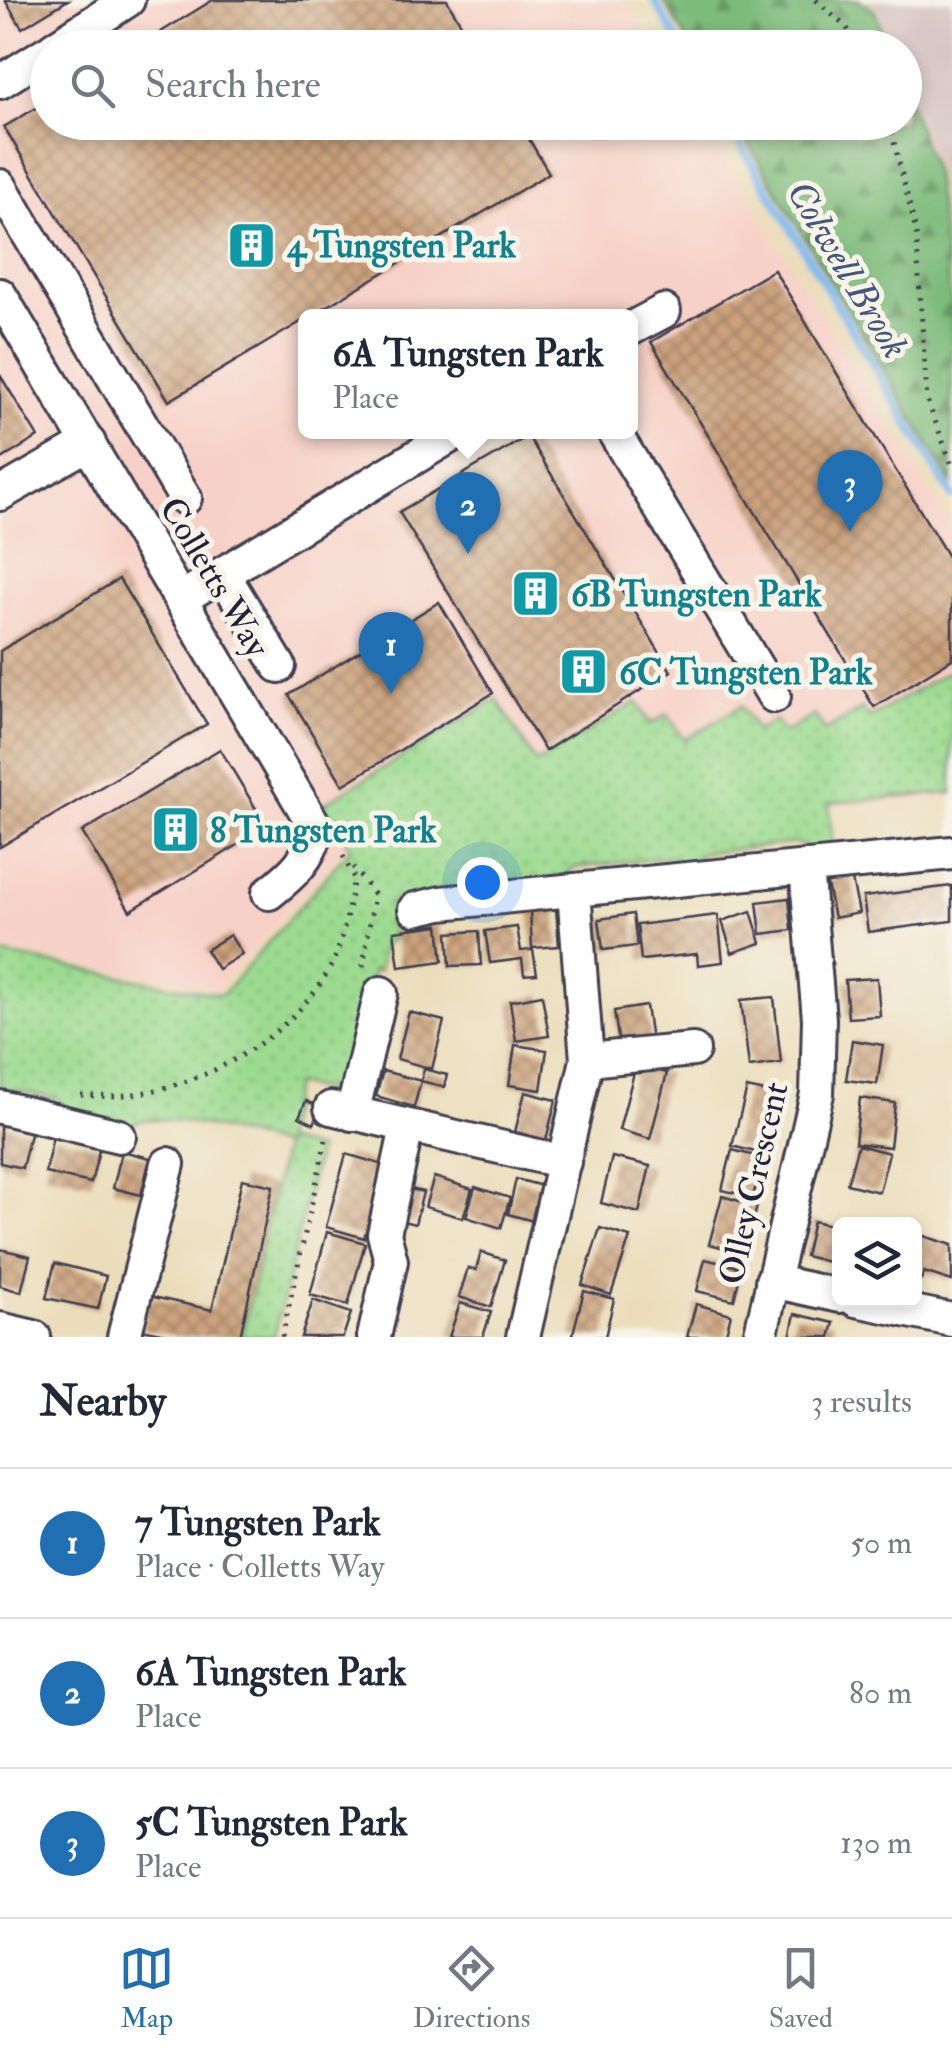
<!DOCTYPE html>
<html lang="en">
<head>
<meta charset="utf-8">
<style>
	:root { --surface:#fff; --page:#f6f6f7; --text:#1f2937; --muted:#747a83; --line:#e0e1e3; --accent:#1f6fb2 }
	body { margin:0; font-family:"IM FELL Double Pica",serif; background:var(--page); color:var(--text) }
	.controls { position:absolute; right:30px; bottom:30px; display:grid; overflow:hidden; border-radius:15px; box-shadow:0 5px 15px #0003 }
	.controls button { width:90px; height:90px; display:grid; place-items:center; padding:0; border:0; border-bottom:2px solid var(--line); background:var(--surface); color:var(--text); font:50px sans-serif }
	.you { position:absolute; left:482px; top:882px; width:35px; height:35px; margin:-25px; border:8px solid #fff; border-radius:50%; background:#1a73e8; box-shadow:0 0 0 15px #1a73e833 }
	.badge { display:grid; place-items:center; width:65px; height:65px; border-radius:50%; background:var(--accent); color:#fff; font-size:32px; font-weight:700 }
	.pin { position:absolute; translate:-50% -82px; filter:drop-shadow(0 2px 5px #0008) }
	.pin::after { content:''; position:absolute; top:52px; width:35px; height:30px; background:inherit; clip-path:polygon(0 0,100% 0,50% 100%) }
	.popup { position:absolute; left:298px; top:309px; width:340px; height:130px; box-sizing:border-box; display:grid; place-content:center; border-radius:15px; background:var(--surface); filter:drop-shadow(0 2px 8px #0005); font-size:32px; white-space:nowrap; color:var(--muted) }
	.popup b { font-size:38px; color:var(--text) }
	.popup::after { content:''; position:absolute; left:50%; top:100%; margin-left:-20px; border:20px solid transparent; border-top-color:var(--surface) }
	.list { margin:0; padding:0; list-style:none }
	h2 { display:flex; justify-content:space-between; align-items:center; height:130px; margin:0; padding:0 40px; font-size:42px }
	h2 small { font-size:32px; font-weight:400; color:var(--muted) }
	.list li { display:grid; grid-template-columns:65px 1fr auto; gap:30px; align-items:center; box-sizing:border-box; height:150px; padding:0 40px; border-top:2px solid var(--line) }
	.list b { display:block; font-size:38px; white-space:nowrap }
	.list p { margin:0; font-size:32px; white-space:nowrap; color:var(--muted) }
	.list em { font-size:32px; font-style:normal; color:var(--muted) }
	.icon { flex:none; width:55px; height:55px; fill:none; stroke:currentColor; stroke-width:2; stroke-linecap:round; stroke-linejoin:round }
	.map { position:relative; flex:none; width:952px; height:1337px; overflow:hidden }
	.search { position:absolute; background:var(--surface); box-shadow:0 5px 15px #0003; left:30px; right:30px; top:30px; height:110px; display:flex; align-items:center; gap:25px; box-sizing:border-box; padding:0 35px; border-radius:55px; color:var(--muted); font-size:38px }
	.sheet { height:580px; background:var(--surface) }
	nav { display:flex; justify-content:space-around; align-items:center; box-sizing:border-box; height:140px; border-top:2px solid var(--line); background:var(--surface); font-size:28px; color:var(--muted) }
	nav a { display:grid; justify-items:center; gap:5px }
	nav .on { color:var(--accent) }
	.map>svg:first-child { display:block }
	.built { fill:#f7d1c7; fill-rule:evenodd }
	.industrial { fill:#d2bfc0 }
	.grass { fill:url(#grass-dots); stroke:#5f7e66; stroke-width:2.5 }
	.forest { fill:url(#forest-firs); stroke:#506e5a; stroke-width:2.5 }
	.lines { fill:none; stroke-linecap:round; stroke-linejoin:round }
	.stream { stroke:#7eb9f0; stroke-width:8 }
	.building { fill:url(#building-cross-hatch) }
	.minor-casing { stroke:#403e4e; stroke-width:38 }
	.path { stroke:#403e4e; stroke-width:5; stroke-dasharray:2.5 8; stroke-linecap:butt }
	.minor { stroke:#fff; stroke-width:32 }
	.labels { text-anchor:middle; stroke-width:10; stroke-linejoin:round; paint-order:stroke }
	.culture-label { font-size:35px; font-weight:bold; fill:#0d838f; stroke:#f7f3e8; text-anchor:start }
	.street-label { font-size:35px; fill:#22223b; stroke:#f7f3e8 }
	.water-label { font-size:38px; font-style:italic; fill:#42577a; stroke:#f7f3e8 }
</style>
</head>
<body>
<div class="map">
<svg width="952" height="1337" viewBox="0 0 952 1337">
	<defs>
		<pattern id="grass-dots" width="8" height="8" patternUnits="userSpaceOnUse" patternTransform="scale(2.5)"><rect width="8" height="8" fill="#9cdb90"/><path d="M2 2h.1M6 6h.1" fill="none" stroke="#86bc7d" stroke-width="1.8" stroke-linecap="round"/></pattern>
		<pattern id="forest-firs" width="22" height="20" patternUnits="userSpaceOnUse" patternTransform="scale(2.5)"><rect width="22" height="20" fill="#7dbb7a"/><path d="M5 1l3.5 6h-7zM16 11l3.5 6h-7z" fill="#669865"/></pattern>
		<pattern id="building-cross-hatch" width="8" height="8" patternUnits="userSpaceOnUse" patternTransform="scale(2.5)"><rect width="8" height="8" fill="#cca37d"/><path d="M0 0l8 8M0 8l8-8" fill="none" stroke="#a58468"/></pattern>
	</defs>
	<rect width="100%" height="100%" fill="#f7f3e8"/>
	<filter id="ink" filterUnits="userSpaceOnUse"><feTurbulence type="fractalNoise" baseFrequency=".01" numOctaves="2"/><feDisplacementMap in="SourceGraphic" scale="20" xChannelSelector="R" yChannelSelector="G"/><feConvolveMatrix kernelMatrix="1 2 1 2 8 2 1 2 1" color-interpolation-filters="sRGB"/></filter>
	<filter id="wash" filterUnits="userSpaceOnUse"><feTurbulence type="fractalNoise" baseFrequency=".0048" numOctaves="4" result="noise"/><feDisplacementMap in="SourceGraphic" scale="40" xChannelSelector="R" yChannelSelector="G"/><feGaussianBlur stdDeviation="2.25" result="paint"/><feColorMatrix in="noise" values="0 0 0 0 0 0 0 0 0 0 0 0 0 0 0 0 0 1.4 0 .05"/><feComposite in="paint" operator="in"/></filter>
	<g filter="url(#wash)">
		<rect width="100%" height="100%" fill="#ebddba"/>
		<path class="built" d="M0,0H626L655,47L48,48V122L702,123L952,527V797L351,841L217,990L0,949ZM306,316H630V432H306Z"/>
		<path class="industrial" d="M866,0H952V279L938,172L905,81L904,48L892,47L878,9Z"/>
		<path class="grass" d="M952,669V793L829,803L833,851L810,852L798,843L701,853L694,863L680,864L671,857L573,868L564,880L390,902L392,941L383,942L379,971L373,970L345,1095L294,1084L283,1141L318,1150L274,1337H242L283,1146C252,1139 152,1105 131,1126L66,1111L58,1099L13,1089L0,1097V954L222,995L351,848L322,805L497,699L536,763L637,702L651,724L667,714L685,740L741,706L757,731L775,720L784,733L815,715L825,731L862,709L869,718Z"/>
		<g class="forest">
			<path d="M663,0H860L875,11L889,47H691Z"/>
			<path d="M905,90L934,172L952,306V484L736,123L904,122Z"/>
		</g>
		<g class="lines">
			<g class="stream">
				<path d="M654,0L682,48"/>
				<path d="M727,122L952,496"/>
			</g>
		</g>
		<g id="blocks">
			<g class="building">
				<path d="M5,0H68L22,28Z"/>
				<path d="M213,0H447L475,48H135Z"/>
				<path d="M48,101V122H519L549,173L169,401L4,127Z"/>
				<path d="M774,270L952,563V659L874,707L651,342Z"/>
				<path d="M0,375L38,437L0,460Z"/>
				<path d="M528,436L671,671L545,751L399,512Z"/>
				<path d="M119,579L207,724L0,847V651Z"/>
				<path d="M439,602L493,693L343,785L289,695Z"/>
				<path d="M220,749L267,827L130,911L82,832Z"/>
				<path d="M851,875L859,913L834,918L826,880Z"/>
				<path d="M952,886V921L868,932L863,897Z"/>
				<path d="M789,898L792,930L761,934L757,902Z"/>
				<path d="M556,909L559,946L532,948L530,910Z"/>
				<path d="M751,911L761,943L732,953L722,921Z"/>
				<path d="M633,914L637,946L603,950L599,919Z"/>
				<path d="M718,915L723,962L698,965L697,954L641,960L637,925Z"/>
				<path d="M439,925L443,961L399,967L394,931Z"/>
				<path d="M517,927L521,951L533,950L537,974L524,975L522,959L490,963L485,931Z"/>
				<path d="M479,931L481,965L450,966L448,933Z"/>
				<path d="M230,935L242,954L218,969L206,950Z"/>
				<path d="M877,978L880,1016L848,1018L845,980Z"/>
				<path d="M542,995L549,1036L516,1041L510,1001Z"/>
				<path d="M774,997L781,1063L749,1067L741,1000Z"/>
				<path d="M646,1006L652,1046L620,1051L614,1011Z"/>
				<path d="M409,1012L444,1021L432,1069L397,1059Z"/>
				<path d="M852,1040L883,1045L877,1084L846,1080Z"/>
				<path d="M515,1045L547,1050L541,1090L509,1085Z"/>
				<path d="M636,1065L667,1073L650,1139L619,1130Z"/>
				<path d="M424,1069L447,1075L444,1087L421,1081Z"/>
				<path d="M383,1071L421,1081L414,1107L376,1096Z"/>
				<path d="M747,1088L778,1095L763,1154L732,1146Z"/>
				<path d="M525,1092L556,1100L546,1140L515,1132Z"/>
				<path d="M860,1098L895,1103L890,1147L855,1143Z"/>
				<path d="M306,1101L321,1107L314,1124L299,1117Z"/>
				<path d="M0,1124L31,1130L22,1168L0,1163Z"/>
				<path d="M53,1136L100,1146L91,1183L45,1173Z"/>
				<path d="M858,1145L889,1153L879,1192L847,1184Z"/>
				<path d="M732,1150L763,1158L753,1197L722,1190Z"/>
				<path d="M122,1151L150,1158L141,1195L113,1188Z"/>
				<path d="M346,1154L384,1165L364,1238L326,1227Z"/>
				<path d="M612,1157L650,1166L639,1213L601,1203Z"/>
				<path d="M434,1177L472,1189L463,1218L425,1207Z"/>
				<path d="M242,1179L273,1186L240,1337H180L142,1329L149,1296L212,1310Z"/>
				<path d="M516,1179L542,1186L533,1221L508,1214Z"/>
				<path d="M402,1187L423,1192L415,1224L394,1219Z"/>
				<path d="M475,1187L510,1198L501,1228L466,1217Z"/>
				<path d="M722,1196L757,1206L745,1253L709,1244Z"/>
				<path d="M813,1221L840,1227V1265L805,1256Z"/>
				<path d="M600,1228L630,1237L611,1295L582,1285Z"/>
				<path d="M327,1232L365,1243L348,1305L310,1295Z"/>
				<path d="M914,1233L952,1245V1281L924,1272L921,1280L914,1278Z"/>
				<path d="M0,1249L30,1256L21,1292L0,1286Z"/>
				<path d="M481,1252L505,1260L491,1307L459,1297L468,1268L476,1270Z"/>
				<path d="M705,1259L742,1268L734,1300L697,1291Z"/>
				<path d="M55,1263L106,1276L98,1309L46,1298Z"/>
				<path d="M584,1291L614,1299L605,1337H572Z"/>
				<path d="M313,1300L351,1313L343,1337H301Z"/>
				<path d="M460,1303L491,1312L483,1337H449Z"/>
				<path d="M696,1304L731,1314L725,1337H687Z"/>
				<path d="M795,1314L834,1323L830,1337H790Z"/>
			</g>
		</g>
	</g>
	<g filter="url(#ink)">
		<use href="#blocks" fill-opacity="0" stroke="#403e4e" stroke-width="2.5"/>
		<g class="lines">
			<defs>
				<g id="minor">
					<path d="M54,48L128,0"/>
					<path d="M0,82L48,52"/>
					<path d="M0,186L185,498"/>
					<path d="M0,295L317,830C309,860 293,874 269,893"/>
					<path d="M630,329L664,311"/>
					<path d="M614,432L774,696"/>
					<path d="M0,494L89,443"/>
					<path d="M223,574L279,666"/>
					<path d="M182,598L457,432"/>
					<path d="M415,909L441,903L952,853"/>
					<path d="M587,1060L693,1050"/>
					<path d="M0,1107L119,1136"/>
					<path d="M331,1108L564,1162"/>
					<path d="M352,1114L381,993"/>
					<path d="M772,1281L840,1296"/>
					<path d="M856,1300L952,1320"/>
					<path d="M0,1329L34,1337"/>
					<path d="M124,1337L168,1164"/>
					<path d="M374,1337L391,1261L384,1234L407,1127"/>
					<path d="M523,1337L587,1060L574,891"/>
					<path d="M760,1337L817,1094L819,1019L806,867"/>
				</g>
			</defs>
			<use href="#minor" class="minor-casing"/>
			<g class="path">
				<path d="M816,0L847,28L858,48"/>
				<path d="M889,122L916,231L927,400L952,465"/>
				<path d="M353,867L374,895L362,973"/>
				<path d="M81,1095C171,1105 285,1050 330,968C344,942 348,907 354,878L340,850"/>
				<path d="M282,1337L327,1135"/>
			</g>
			<use href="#minor" class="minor"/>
		</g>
	</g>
	<defs>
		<symbol id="building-square" viewBox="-11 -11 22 22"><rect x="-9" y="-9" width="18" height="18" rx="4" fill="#0f9aa8" stroke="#f7f3e8"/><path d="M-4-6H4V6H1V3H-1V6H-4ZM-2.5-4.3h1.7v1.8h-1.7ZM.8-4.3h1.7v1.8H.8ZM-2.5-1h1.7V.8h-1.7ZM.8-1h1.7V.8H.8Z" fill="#fff"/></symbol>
	</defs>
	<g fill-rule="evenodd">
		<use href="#building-square" x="224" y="218" width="55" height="55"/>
		<use href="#building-square" x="508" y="566" width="55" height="55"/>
		<use href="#building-square" x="556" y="644" width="55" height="55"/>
		<use href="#building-square" x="148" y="802" width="55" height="55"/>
	</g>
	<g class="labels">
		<g class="culture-label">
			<text x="287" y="257">4 Tungsten Park</text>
			<text x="571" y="606">6B Tungsten Park</text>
			<text x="619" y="684">6C Tungsten Park</text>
			<text x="210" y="842">8 Tungsten Park</text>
		</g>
		<g class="street-label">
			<text transform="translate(215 577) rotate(59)" y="12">Colletts Way</text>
			<text transform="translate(753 1183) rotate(-77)" y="12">Olley Crescent</text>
		</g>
		<g class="water-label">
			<text transform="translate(848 269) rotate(59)" y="13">Colwell Brook</text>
		</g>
	</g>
</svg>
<div class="controls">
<button><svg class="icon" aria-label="layers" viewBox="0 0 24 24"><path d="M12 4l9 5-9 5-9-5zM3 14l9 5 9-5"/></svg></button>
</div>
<div class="you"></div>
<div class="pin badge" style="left:391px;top:694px">1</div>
<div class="pin badge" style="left:468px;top:554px">2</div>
<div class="popup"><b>6A Tungsten Park</b>Place</div>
<div class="pin badge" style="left:850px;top:532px">3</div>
<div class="search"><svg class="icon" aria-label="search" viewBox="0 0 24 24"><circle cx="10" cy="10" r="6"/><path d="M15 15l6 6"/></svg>Search here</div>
</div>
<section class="sheet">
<h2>Nearby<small>3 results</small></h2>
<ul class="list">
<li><span class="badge">1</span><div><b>7 Tungsten Park</b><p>Place · Colletts Way</p></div><em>50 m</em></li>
<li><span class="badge">2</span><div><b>6A Tungsten Park</b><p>Place</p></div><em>80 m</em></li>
<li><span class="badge">3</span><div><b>5C Tungsten Park</b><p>Place</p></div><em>130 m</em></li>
</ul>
</section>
<nav>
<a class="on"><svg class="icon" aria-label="map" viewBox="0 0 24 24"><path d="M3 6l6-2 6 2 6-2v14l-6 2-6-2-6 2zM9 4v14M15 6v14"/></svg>Map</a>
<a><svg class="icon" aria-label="directions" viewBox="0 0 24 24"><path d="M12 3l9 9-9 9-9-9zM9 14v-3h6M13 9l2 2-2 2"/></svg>Directions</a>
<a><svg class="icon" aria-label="saved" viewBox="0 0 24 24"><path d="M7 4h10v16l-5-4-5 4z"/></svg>Saved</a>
</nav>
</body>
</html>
